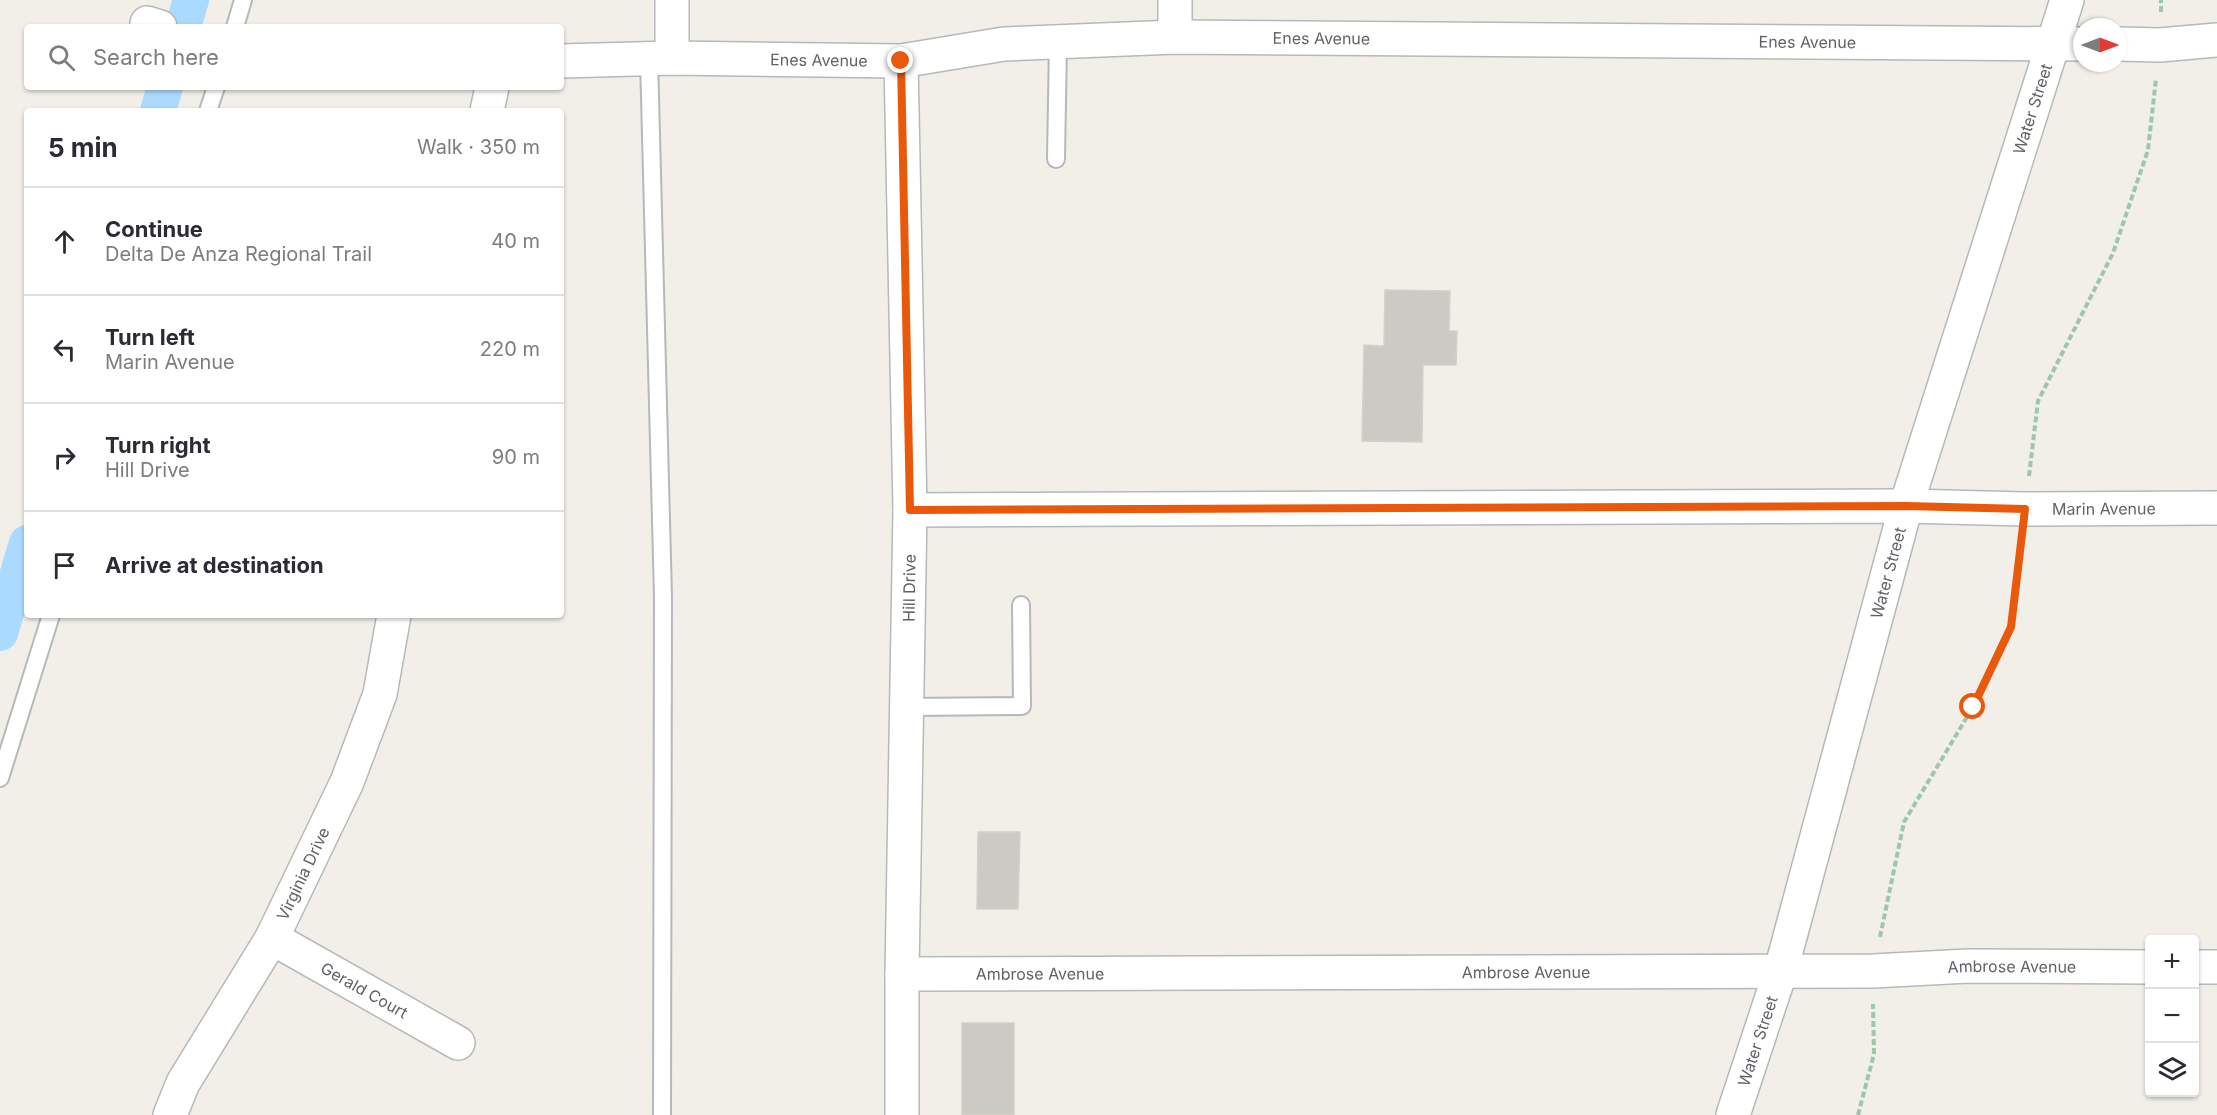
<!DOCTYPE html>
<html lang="en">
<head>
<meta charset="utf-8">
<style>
	:root { --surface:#fff; --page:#f7f7f7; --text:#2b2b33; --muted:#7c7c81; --line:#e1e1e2 }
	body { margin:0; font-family:Inter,sans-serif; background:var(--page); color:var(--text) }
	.controls { position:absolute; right:18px; bottom:18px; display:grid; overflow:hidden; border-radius:6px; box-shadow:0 2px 4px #0004 }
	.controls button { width:54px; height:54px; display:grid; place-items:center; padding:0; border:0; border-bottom:2px solid var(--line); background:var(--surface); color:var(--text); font:30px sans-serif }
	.compass { position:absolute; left:2073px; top:18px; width:54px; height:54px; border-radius:50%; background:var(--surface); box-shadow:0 2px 4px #0004; rotate:90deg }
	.stop { position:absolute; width:18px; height:18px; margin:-14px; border:4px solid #ea580c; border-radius:50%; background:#fff }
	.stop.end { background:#ea580c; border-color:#fff; box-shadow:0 2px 6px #0008 }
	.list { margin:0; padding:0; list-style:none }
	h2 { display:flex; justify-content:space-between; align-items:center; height:78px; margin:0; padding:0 24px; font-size:26px }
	h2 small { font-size:20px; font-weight:400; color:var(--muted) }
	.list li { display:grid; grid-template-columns:39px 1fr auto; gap:18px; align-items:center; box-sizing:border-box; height:108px; padding:0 24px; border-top:2px solid var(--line) }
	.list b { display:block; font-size:22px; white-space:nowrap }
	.list p { margin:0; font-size:20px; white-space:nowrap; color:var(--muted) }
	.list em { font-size:20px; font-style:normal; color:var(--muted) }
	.icon { flex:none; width:33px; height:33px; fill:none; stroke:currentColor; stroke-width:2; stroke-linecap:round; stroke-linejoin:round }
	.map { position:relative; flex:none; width:2217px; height:1115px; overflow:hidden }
	.search { position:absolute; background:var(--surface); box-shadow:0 2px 4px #0004; left:24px; top:24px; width:540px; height:66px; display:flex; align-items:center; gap:15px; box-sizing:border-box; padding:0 21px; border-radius:6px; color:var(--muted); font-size:22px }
	.panel { position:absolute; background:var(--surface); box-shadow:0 2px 4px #0004; left:24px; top:108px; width:540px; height:510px; border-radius:6px }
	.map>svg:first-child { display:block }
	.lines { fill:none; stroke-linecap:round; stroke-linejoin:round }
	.canal { stroke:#aadaff; stroke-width:36 }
	.building { fill:#cccac5; stroke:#d6d1c6; stroke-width:1.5 }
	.service-casing { stroke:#b5b8bc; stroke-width:20 }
	.minor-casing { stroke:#b5b8bc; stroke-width:36 }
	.path { stroke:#9cc7a9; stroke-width:4; stroke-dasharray:6 3; stroke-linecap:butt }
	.service { stroke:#fff; stroke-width:16 }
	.minor { stroke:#fff; stroke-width:33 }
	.route { stroke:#ea580c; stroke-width:8 }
	.labels { text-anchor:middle; stroke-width:6; stroke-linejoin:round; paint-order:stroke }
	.street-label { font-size:16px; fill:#5f6368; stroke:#fff }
</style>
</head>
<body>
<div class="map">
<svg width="2217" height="1115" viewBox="0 0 2217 1115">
	<rect width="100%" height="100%" fill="#f1efe8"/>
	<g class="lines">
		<g class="canal">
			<path d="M183,27L191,0"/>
			<path d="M158,111L165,87"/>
			<path d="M0,633L27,543"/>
		</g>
	</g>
	<g class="building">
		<path d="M1385,290L1450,291L1449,331H1457L1456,365H1423L1422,442L1362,441L1364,345L1384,346Z"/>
		<path d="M978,832H1020L1018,909H977Z"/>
		<rect x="962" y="1023" width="52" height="92"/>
	</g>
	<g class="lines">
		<defs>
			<g id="service">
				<path d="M235,27L243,0"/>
				<path d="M649,58L663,597L662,1115"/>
				<path d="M208,111L216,87"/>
				<path d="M1056,159L1058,42"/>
				<path d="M907,707L1022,706L1021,605"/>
				<path d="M0,778L51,615"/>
			</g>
			<g id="minor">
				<path d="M1175,0V37"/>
				<path d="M147,23L160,27"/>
				<path d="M2118,44L2160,45L2217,40"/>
				<path d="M672,58V0"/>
				<path id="s1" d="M561,61L672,58L901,61L1004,44L1175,37L2082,44"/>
				<path d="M901,61L910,510L902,974V1115"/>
				<path d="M487,111L492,87"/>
				<path id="s2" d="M910,510L1906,506L2025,509L2217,508"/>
				<path id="s3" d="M272,938L458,1043"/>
				<path d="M2194,967H2217"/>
				<path id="s4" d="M902,974L1873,971L1968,966L2150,967"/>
				<path id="s5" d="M170,1115L183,1083L272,938L347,782L380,694L394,615"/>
				<path id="s6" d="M1733,1115L1781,970L1906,506L2067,0"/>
			</g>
		</defs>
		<use href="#service" class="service-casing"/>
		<use href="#minor" class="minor-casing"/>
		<g class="path">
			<path d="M2161,12V0"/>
			<path d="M2029,476L2038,401L2113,253L2148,150L2156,79"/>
			<path d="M1880,937L1904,822L1973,707L2011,627L2021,543"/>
			<path d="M1858,1115L1874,1054L1873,1004"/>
		</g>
		<use href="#service" class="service"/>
		<use href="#minor" class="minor"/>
	</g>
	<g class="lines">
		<path class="route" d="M901,61L910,510L1906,506L2025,509L2011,627L1973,707"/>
	</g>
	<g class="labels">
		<g class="street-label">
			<text dy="6" stroke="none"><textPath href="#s1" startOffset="762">Enes Avenue</textPath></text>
			<text dy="6" stroke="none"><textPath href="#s1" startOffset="1248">Enes Avenue</textPath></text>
			<text dy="6" stroke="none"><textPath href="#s1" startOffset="258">Enes Avenue</textPath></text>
			<text dy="6" stroke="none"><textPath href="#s6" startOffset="1050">Water Street</textPath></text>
			<text dy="6" stroke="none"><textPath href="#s2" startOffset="1194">Marin Avenue</textPath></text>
			<text dy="6" stroke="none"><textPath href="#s6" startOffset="564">Water Street</textPath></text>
			<text transform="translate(909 588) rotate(-89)" y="6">Hill Drive</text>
			<text dy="6" stroke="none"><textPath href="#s5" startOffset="276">Virginia Drive</textPath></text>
			<text dy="6" stroke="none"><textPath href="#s4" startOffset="1110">Ambrose Avenue</textPath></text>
			<text dy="6" stroke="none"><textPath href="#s4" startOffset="624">Ambrose Avenue</textPath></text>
			<text dy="6" stroke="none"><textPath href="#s4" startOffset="138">Ambrose Avenue</textPath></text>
			<text dy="6" stroke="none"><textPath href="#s3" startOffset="106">Gerald Court</textPath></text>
			<text dy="6" stroke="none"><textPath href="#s6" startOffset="78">Water Street</textPath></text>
		</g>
	</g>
</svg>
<div class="controls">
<button>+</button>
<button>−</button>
<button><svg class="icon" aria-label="layers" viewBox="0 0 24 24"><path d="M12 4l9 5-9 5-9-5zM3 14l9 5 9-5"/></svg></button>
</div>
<svg class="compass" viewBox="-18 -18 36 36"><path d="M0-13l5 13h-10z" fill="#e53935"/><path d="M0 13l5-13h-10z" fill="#7c7c81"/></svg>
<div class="stop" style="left:1973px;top:707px"></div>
<div class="stop end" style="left:901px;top:61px"></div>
<div class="search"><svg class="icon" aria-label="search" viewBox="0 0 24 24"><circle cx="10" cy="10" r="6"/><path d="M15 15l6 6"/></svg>Search here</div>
<section class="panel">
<h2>5 min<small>Walk · 350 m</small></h2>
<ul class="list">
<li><svg class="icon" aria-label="ahead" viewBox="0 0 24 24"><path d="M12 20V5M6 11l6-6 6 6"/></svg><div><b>Continue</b><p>Delta De Anza Regional Trail</p></div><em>40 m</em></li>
<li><svg class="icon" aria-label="left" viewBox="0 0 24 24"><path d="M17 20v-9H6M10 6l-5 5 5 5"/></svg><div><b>Turn left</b><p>Marin Avenue</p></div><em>220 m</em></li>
<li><svg class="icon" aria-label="right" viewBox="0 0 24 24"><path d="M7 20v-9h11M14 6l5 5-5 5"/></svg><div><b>Turn right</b><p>Hill Drive</p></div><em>90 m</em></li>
<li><svg class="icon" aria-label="arrive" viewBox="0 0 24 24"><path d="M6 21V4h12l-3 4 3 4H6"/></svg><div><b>Arrive at destination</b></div></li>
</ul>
</section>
</div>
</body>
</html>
